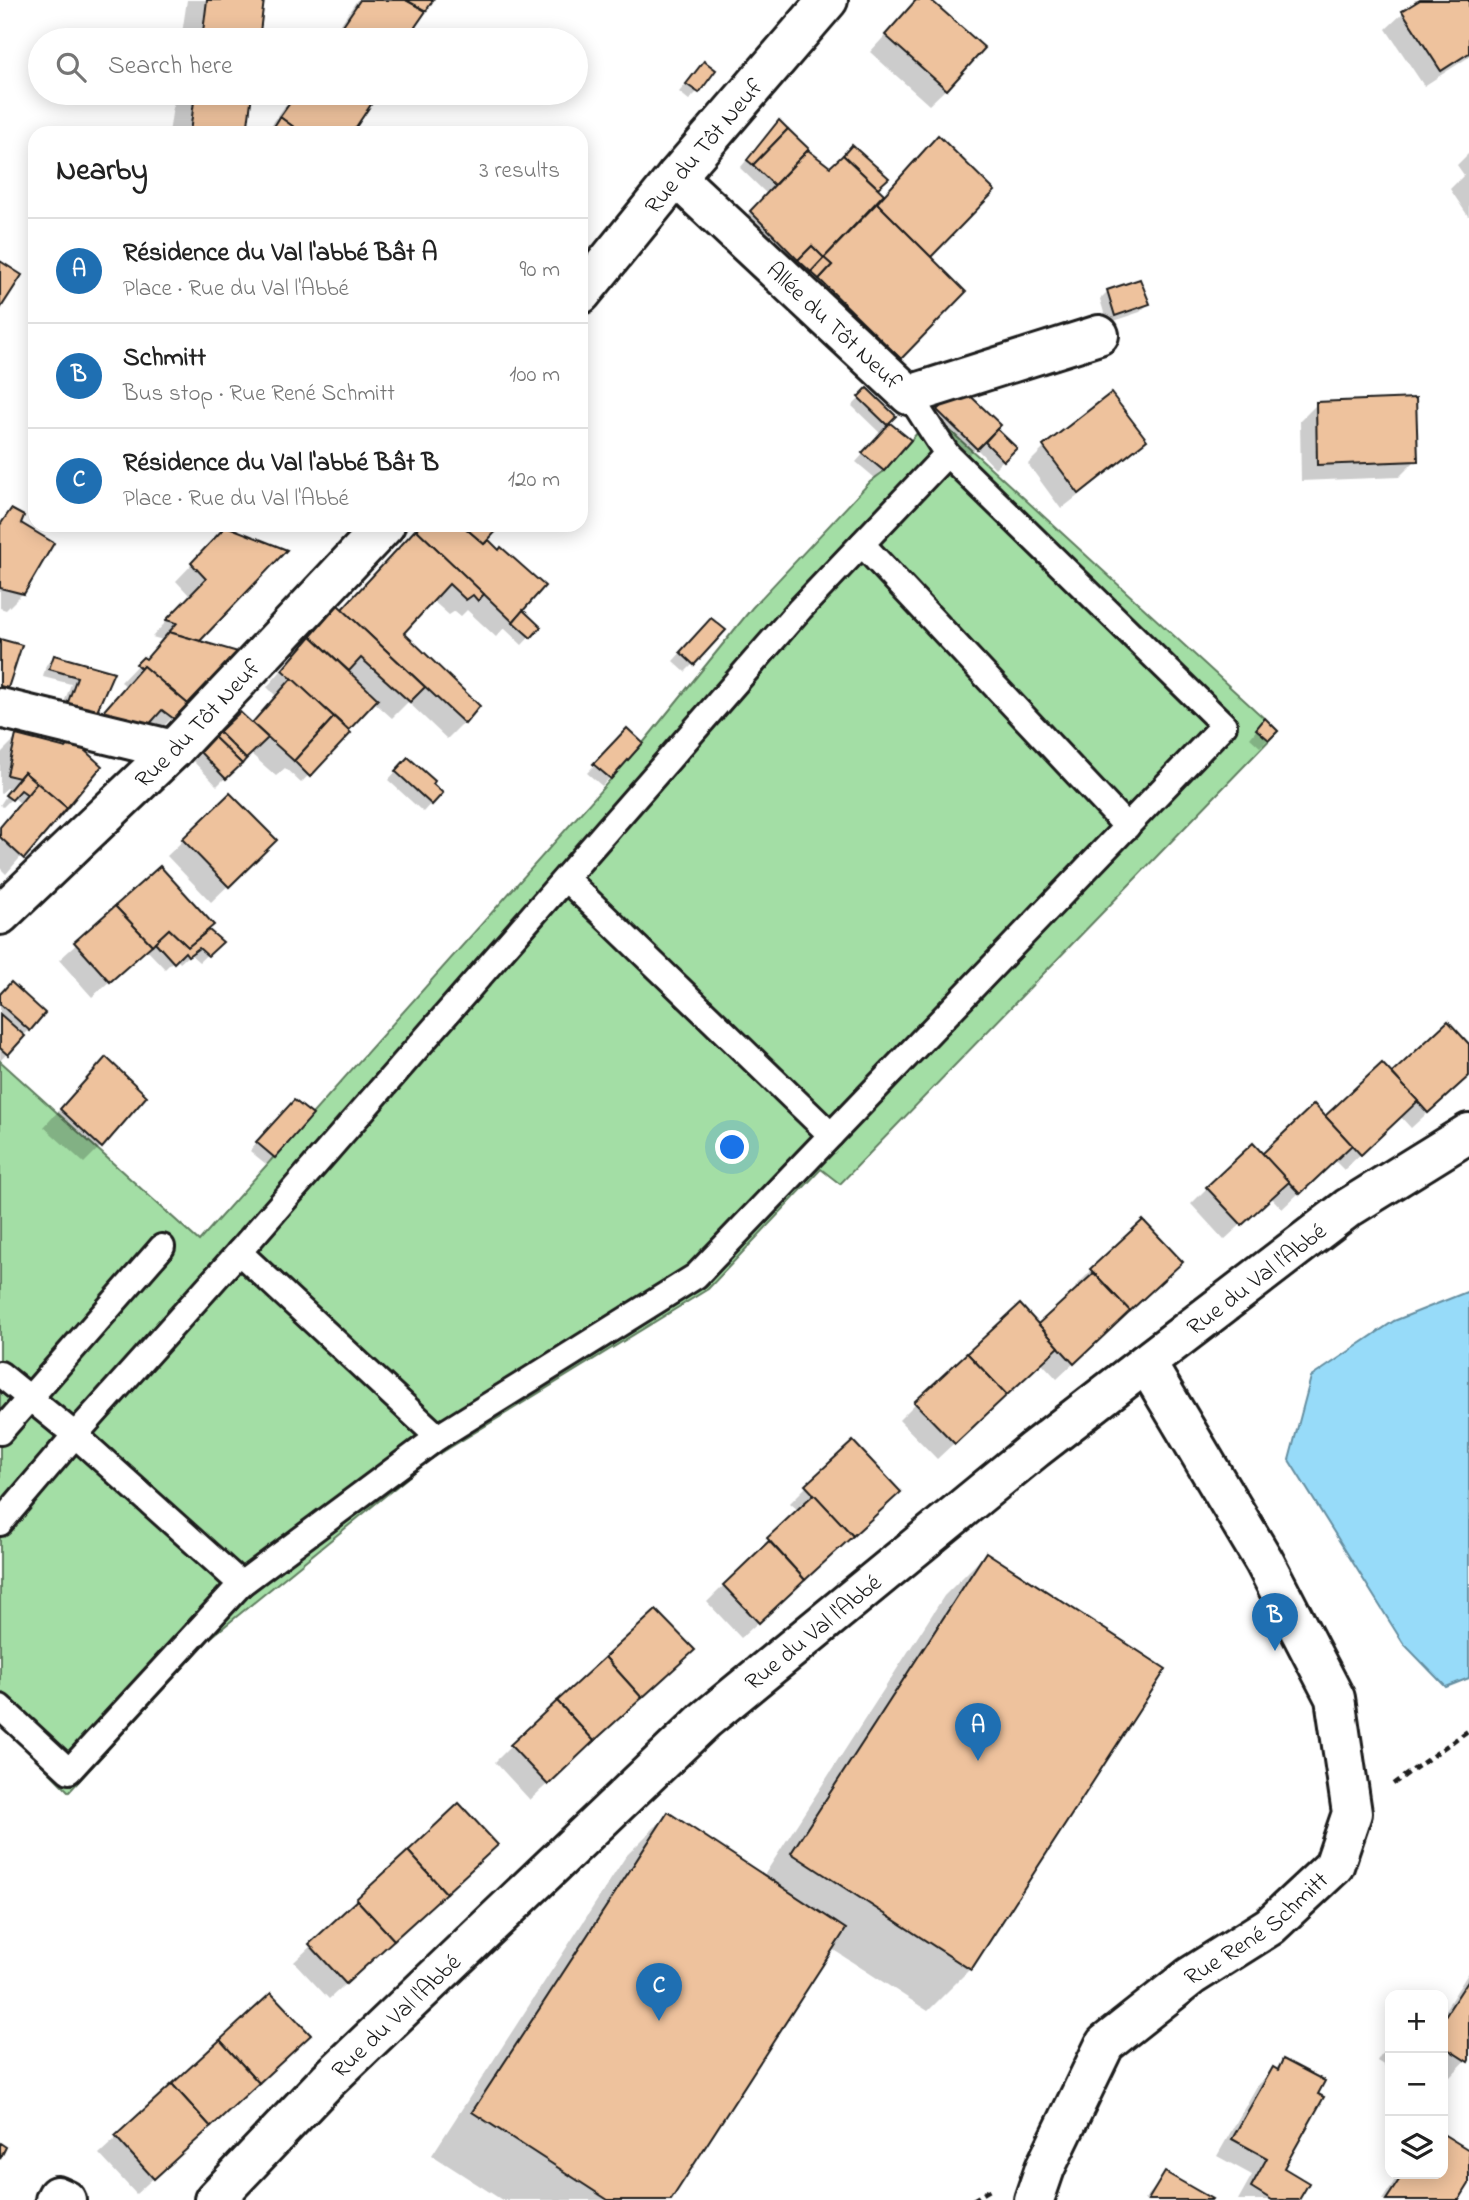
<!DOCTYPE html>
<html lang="en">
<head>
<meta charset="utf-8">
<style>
	:root { --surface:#fff; --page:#f6f6f6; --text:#222; --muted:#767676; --line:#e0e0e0; --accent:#1f6fb2 }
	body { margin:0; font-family:"Indie Flower",sans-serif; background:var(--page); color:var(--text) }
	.controls { position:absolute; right:21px; bottom:21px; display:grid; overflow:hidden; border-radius:14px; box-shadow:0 4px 18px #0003 }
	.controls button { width:63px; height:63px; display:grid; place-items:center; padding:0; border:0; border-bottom:2px solid var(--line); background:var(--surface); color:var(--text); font:35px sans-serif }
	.you { position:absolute; left:733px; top:1148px; width:24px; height:24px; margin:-18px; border:5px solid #fff; border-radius:50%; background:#1a73e8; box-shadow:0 0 0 10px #1a73e833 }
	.badge { display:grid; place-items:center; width:46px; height:46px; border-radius:50%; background:var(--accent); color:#fff; font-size:23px; font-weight:700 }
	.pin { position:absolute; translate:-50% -58px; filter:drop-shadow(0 2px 4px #0008) }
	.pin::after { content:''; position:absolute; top:37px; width:24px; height:21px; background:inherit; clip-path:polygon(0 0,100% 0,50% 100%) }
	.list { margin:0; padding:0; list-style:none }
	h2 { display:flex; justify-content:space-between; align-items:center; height:91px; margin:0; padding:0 28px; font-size:30px }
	h2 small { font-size:23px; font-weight:400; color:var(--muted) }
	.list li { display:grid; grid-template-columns:46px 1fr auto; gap:21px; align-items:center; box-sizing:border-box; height:105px; padding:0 28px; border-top:2px solid var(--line) }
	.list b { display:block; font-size:26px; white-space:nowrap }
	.list p { margin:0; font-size:23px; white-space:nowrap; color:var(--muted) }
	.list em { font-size:23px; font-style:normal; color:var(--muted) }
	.icon { flex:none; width:38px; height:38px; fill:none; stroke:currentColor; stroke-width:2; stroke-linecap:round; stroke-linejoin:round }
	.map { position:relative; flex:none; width:1469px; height:2200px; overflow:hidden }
	.search { position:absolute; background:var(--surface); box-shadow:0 4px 18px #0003; left:28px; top:28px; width:560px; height:77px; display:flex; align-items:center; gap:18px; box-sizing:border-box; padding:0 24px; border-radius:38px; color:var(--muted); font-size:26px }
	.panel { position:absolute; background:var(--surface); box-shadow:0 4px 18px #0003; left:28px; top:126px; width:560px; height:406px; border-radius:21px }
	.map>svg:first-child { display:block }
	.green { fill:#a3dea5; stroke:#607d60; stroke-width:2 }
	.water { fill:#97dbf9; stroke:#668fa1; stroke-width:2 }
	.shadow { fill:#0003 }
	.building { fill:#eec29d; stroke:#1c1c1c; stroke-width:2 }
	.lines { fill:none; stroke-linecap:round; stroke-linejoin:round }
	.lane-casing { stroke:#1c1c1c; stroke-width:30 }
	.street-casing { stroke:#1c1c1c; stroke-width:44 }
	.secondary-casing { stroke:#1c1c1c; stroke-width:44 }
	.path { stroke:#1c1c1c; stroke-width:4.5; stroke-dasharray:7 5; stroke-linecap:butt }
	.lane { stroke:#fff; stroke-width:24 }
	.street { stroke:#fff; stroke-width:38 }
	.secondary { stroke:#fff; stroke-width:38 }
	.labels { text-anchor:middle; stroke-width:5; stroke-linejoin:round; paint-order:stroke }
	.street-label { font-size:24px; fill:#1c1c1c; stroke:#fff }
</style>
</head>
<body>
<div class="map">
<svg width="1469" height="2200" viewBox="0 0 1469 2200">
	<rect width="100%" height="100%" fill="#fff"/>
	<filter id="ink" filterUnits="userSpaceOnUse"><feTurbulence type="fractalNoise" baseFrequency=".0143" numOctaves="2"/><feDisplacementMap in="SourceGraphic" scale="14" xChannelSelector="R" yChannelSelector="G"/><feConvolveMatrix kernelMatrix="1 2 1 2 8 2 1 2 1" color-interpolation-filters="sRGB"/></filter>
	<g filter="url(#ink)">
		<path class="green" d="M933,415L1278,731L840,1184L821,1169L708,1289L428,1461L209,1639L69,1792L0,1723V1061L199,1241L643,743L752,608L870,482L884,471Z"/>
		<path class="water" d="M1469,1291V1678L1446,1687L1403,1643L1289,1460L1311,1377L1394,1321Z"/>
		<g class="shadow">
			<path d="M187,0H262L257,40H181Z"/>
			<path d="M357,0H431L404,40H330Z"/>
			<path d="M918,0H929L946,89L929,105L870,52Z"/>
			<path d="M1414,0H1469V57L1424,86L1386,29L1403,13L1417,4Z"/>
			<path d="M704,63L697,92L689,100L679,92Z"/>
			<path d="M175,93H250L245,133H169Z"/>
			<path d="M294,93H367L350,133H266Z"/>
			<path d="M771,131L831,169L852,147L886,178L876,188L929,257L964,292L875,382L734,229L767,194L740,168Z"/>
			<path d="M1469,153V216H1468L1450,189L1464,175L1457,165Z"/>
			<path d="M1108,291L1148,304L1140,312L1107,323L1100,299Z"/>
			<path d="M867,391L888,423L908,440L875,478L856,462L881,434L852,406Z"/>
			<path d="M951,395L1015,448L995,468L976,448L968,455L931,419Z"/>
			<path d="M1317,404L1416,460L1399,477L1301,481L1300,421Z"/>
			<path d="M1145,440L1129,456L1061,509L1028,464L1044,448Z"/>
			<path d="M11,511L19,524L23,593L6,610L0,608V522Z"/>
			<path d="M421,525H500L486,540L499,552L521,611L539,627L522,645L504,628L496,637L467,610L461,616L455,611L449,615L432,600L401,633L464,722L447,739L408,702L392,718L373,701L346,730L349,733L301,783L285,768L276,776L250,753L217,786L193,761L240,714L251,724L276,696L267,687L322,624L342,611Z"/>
			<path d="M227,528L196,641L235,653L156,734L145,726L126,686L121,682L143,659L144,661L163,640L152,637L190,596L176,581Z"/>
			<path d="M703,628L693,664L685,672L673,661Z"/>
			<path d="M54,657L112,673L60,713L71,684L43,677L46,665Z"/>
			<path d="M1258,728L1276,731L1260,747L1250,738Z"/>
			<path d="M627,731L641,743L602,786L587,773Z"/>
			<path d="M17,737L99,766L6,874L0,868V827L20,803L13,797L3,807L0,805L10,790L7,788L0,794V754Z"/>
			<path d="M400,767L431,784L440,793L423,812L388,780Z"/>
			<path d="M230,795L258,857L211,902L167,856Z"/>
			<path d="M160,869L207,930L220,942L199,962L190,954L180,963L176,958L165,969L146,949L92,997L59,960Z"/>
			<path d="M0,996L29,1030L0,1061Z"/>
			<path d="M1447,1023L1469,1047V1075L1411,1128L1400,1116L1344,1170L1334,1160L1282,1209L1271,1197L1224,1240L1191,1204L1207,1188L1325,1119L1392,1076Z"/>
			<path d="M90,1076L101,1146L84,1163L44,1127Z"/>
			<path d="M286,1110L274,1156L266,1164L250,1151Z"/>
			<path d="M1092,1270L1164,1278L1057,1379L1041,1362L937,1459L899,1420L916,1403L1037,1326L1078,1290L1075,1287Z"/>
			<path d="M807,1486L882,1509L741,1638L707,1602L799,1511L790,1503Z"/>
			<path d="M986,1554L970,1969L928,2011L832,1949L669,2200H502L432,2155L626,1856L668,1814L763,1877L944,1596Z"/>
			<path d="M676,1666L530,1800L495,1762L511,1746Z"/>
			<path d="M459,1806L479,1861L329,1999L294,1962Z"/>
			<path d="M1469,1972V2057L1450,2077L1443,2073V2013Z"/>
			<path d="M271,1995L292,2052L136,2194L99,2154Z"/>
			<path d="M1390,2039V2069L1377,2061Z"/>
			<path d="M1284,2061L1281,2169L1297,2200H1238L1252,2175L1217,2156L1257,2086Z"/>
			<path d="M1443,2136L1469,2152V2181L1457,2200H1382L1399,2174H1443Z"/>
			<path d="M1166,2175L1209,2200H1144Z"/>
		</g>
		<g class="building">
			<path d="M207,0H264L259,40H202Z"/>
			<path d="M360,0H406L426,11L406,40H333Z"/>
			<path d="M406,0H433L426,11Z"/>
			<path d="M916,0H931L985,48L947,90L885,35Z"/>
			<path d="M1420,0H1469V53L1441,71L1402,11Z"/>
			<path d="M704,61L716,70L699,93L686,84Z"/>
			<path d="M195,93H252L247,133H190Z"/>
			<path d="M297,93H369L365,98L372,103L352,133H302L280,117Z"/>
			<path d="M280,117L302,133H270Z"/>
			<path d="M779,120L788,129L753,165L747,160Z"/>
			<path d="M788,129L809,149L774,185L753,165Z"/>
			<path d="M938,135L995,191L931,257L877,203Z"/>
			<path d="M852,145L889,178L878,188L843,155Z"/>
			<path d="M808,150L830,167L843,155L884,194L824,258L812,246L798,260L750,211Z"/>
			<path d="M877,203L966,292L901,359L819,279L832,265L824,258Z"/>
			<path d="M812,246L824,258L811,272L798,260Z"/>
			<path d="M824,258L832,265L819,279L811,272Z"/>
			<path d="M0,261L22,275L0,309Z"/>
			<path d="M1140,279L1150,304L1115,316L1107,290Z"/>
			<path d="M959,385L1001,425L977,449L937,410Z"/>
			<path d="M867,388L896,416L887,425L858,397Z"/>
			<path d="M1111,393L1147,440L1079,494L1043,446Z"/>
			<path d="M1416,398L1418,461L1317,465L1316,402Z"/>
			<path d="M890,423L911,440L884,471L862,453Z"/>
			<path d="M997,429L1017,448L1004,461L985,442Z"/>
			<path d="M11,509L24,516L21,523L54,543L24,594L0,588V525Z"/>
			<path d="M420,525H462L484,544L489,540L499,550L501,547L545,586L513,622L416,529Z"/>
			<path d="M462,525H502L484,544Z"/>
			<path d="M226,526L287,550L200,641L169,632L177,623L166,620L206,579L191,563Z"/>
			<path d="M416,529L484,594L478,601L473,595L466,600L449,584L404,633L480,706L465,724L342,609Z"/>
			<path d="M338,605L425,687L410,702L361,658L349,671L311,636Z"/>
			<path d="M523,610L541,627L531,638L513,622Z"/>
			<path d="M711,618L726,630L694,665L680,652Z"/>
			<path d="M169,632L238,652L188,704L143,666L141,669L136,664L143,657L146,659Z"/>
			<path d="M311,636L378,699L349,730L282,670Z"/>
			<path d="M0,639L22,645L8,688L0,686Z"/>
			<path d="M54,655L114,672L96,713L67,705L77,677L49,669Z"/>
			<path d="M143,666L188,704L174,719L162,710L146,728L101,714Z"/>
			<path d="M292,678L334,717L294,761L252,723Z"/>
			<path d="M240,712L268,738L246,759L219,732Z"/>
			<path d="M334,717L351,733L310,777L294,761Z"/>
			<path d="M1265,718L1278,731L1269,740L1256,729Z"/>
			<path d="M627,728L643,743L611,779L593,764Z"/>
			<path d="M219,732L246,759L242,764L214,737Z"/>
			<path d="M16,735L66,748L73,740L102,766L67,808L24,772L19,778L7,775Z"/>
			<path d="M214,737L242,764L226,779L200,752Z"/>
			<path d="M408,757L435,781L433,784L443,793L432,805L395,771Z"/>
			<path d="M24,772L37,783L28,795L21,790L12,800L5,795Z"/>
			<path d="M37,783L67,808L24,859L0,837V827Z"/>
			<path d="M230,793L277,840L229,887L182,839Z"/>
			<path d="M160,866L214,925L188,947L169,929L152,945L115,906Z"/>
			<path d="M115,906L152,945L110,982L74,942Z"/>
			<path d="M169,929L188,947L209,930L223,942L208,956L199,948L188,956L185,952L174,963L155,942Z"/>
			<path d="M11,982L45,1013L30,1031L0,1004V994Z"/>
			<path d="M0,1014L25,1036L8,1055L0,1048Z"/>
			<path d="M1448,1021L1469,1044V1076L1428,1113L1392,1073Z"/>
			<path d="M106,1057L147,1096L102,1148L60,1109Z"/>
			<path d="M1382,1063L1418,1101L1361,1155L1325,1116Z"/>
			<path d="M294,1100L313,1115L275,1158L256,1142Z"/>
			<path d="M1314,1104L1352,1145L1300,1194L1262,1154Z"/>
			<path d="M1253,1143L1289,1182L1242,1225L1206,1187Z"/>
			<path d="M1143,1220L1183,1262L1130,1311L1090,1269Z"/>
			<path d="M1094,1273L1130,1311L1074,1364L1038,1324Z"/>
			<path d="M1020,1304L1059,1347L1007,1395L967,1353Z"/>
			<path d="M967,1353L1007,1395L955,1444L914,1402Z"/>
			<path d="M853,1441L901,1492L853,1536L805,1485Z"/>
			<path d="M814,1494L853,1536L805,1580L767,1538Z"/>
			<path d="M769,1541L805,1580L759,1623L723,1585Z"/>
			<path d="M986,1552L1166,1669L971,1970L791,1853Z"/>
			<path d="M656,1610L695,1650L642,1698L605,1657Z"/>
			<path d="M605,1657L642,1698L594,1741L557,1701Z"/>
			<path d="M557,1701L594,1741L548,1785L510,1745Z"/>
			<path d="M459,1803L498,1845L446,1893L408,1851Z"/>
			<path d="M668,1812L846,1929L671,2200H608L472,2112Z"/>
			<path d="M408,1851L446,1893L394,1940L356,1899Z"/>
			<path d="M357,1900L394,1940L346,1984L309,1944Z"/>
			<path d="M1469,1979V2060L1468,2062L1443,2046V2019Z"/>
			<path d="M271,1993L311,2035L259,2083L220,2040Z"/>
			<path d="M220,2040L259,2083L211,2127L172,2084Z"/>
			<path d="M1283,2059L1325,2081L1318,2094L1324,2097L1284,2168L1309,2183L1299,2200H1272L1251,2187L1267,2158L1232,2139L1273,2067L1278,2070Z"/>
			<path d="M172,2084L211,2127L154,2179L115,2136Z"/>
			<path d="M1443,2134L1469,2150V2184L1459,2200H1386L1403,2174H1443Z"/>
			<path d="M0,2143L6,2147L0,2159Z"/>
			<path d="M1165,2172L1212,2199L1211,2200H1148Z"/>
		</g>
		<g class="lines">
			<defs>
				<g id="lane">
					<path d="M909,395L947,454"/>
					<path d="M862,544L1127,827"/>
					<path d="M566,879L831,1135"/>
					<path d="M239,1252L438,1437"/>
					<path d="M0,1374L75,1435L241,1584"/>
					<path d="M0,1432L162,1247"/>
					<path d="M0,1523L75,1435L239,1252L800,609L947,454L1224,725L696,1276L438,1437L241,1584L69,1771L0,1707"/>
				</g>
				<g id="street">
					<path id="s1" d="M676,177L909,395L1099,335"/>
					<path d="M0,708L173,750"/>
					<path d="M55,2200L57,2196L66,2200"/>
					<path id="s2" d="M214,2200L328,2080L705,1720L1035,1449L1146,1363L1348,1208L1469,1133"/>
					<path id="s3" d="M1034,2200L1045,2168L1105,2044L1191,1976L1270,1926L1334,1866L1352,1813L1335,1698L1264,1561L1146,1363"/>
				</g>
				<g id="secondary">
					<path id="s4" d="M581,294L676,177L828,0"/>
					<path id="s5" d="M0,915L173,750L385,525"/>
				</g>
			</defs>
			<use href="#lane" class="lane-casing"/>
			<use href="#street" class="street-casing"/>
			<use href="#secondary" class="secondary-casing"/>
			<g class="path">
				<path d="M1393,1784L1469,1730"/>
				<path d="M973,2200L993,2188"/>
			</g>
			<use href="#lane" class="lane"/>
			<use href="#street" class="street"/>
			<use href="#secondary" class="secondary"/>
		</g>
	</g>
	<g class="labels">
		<g class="street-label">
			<text dy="8" stroke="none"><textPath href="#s4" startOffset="192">Rue du Tôt Neuf</textPath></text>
			<text dy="8" stroke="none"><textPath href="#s1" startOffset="217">Allée du Tôt Neuf</textPath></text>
			<text dy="8" stroke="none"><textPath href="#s5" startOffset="275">Rue du Tôt Neuf</textPath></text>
			<text dy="8" stroke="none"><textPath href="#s2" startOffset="1393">Rue du Val l'Abbé</textPath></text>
			<text dy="8" stroke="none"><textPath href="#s2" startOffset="826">Rue du Val l'Abbé</textPath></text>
			<text dy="8" stroke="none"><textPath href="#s3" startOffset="362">Rue René Schmitt</textPath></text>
			<text dy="8" stroke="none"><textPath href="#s2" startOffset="259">Rue du Val l'Abbé</textPath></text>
		</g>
	</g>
</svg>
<div class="controls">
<button>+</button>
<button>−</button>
<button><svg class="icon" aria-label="layers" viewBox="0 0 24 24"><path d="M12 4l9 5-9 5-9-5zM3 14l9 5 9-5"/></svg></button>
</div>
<div class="you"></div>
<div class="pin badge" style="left:978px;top:1761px">A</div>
<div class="pin badge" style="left:1275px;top:1651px">B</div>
<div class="pin badge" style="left:659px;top:2021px">C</div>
<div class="search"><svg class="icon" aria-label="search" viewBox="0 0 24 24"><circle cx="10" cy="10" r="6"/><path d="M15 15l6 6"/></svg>Search here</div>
<section class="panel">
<h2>Nearby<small>3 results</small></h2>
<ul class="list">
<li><span class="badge">A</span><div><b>Résidence du Val l'abbé Bât A</b><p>Place · Rue du Val l'Abbé</p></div><em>90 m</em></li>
<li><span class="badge">B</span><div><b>Schmitt</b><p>Bus stop · Rue René Schmitt</p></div><em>100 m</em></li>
<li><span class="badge">C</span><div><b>Résidence du Val l'abbé Bât B</b><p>Place · Rue du Val l'Abbé</p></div><em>120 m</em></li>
</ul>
</section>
</div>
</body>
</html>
